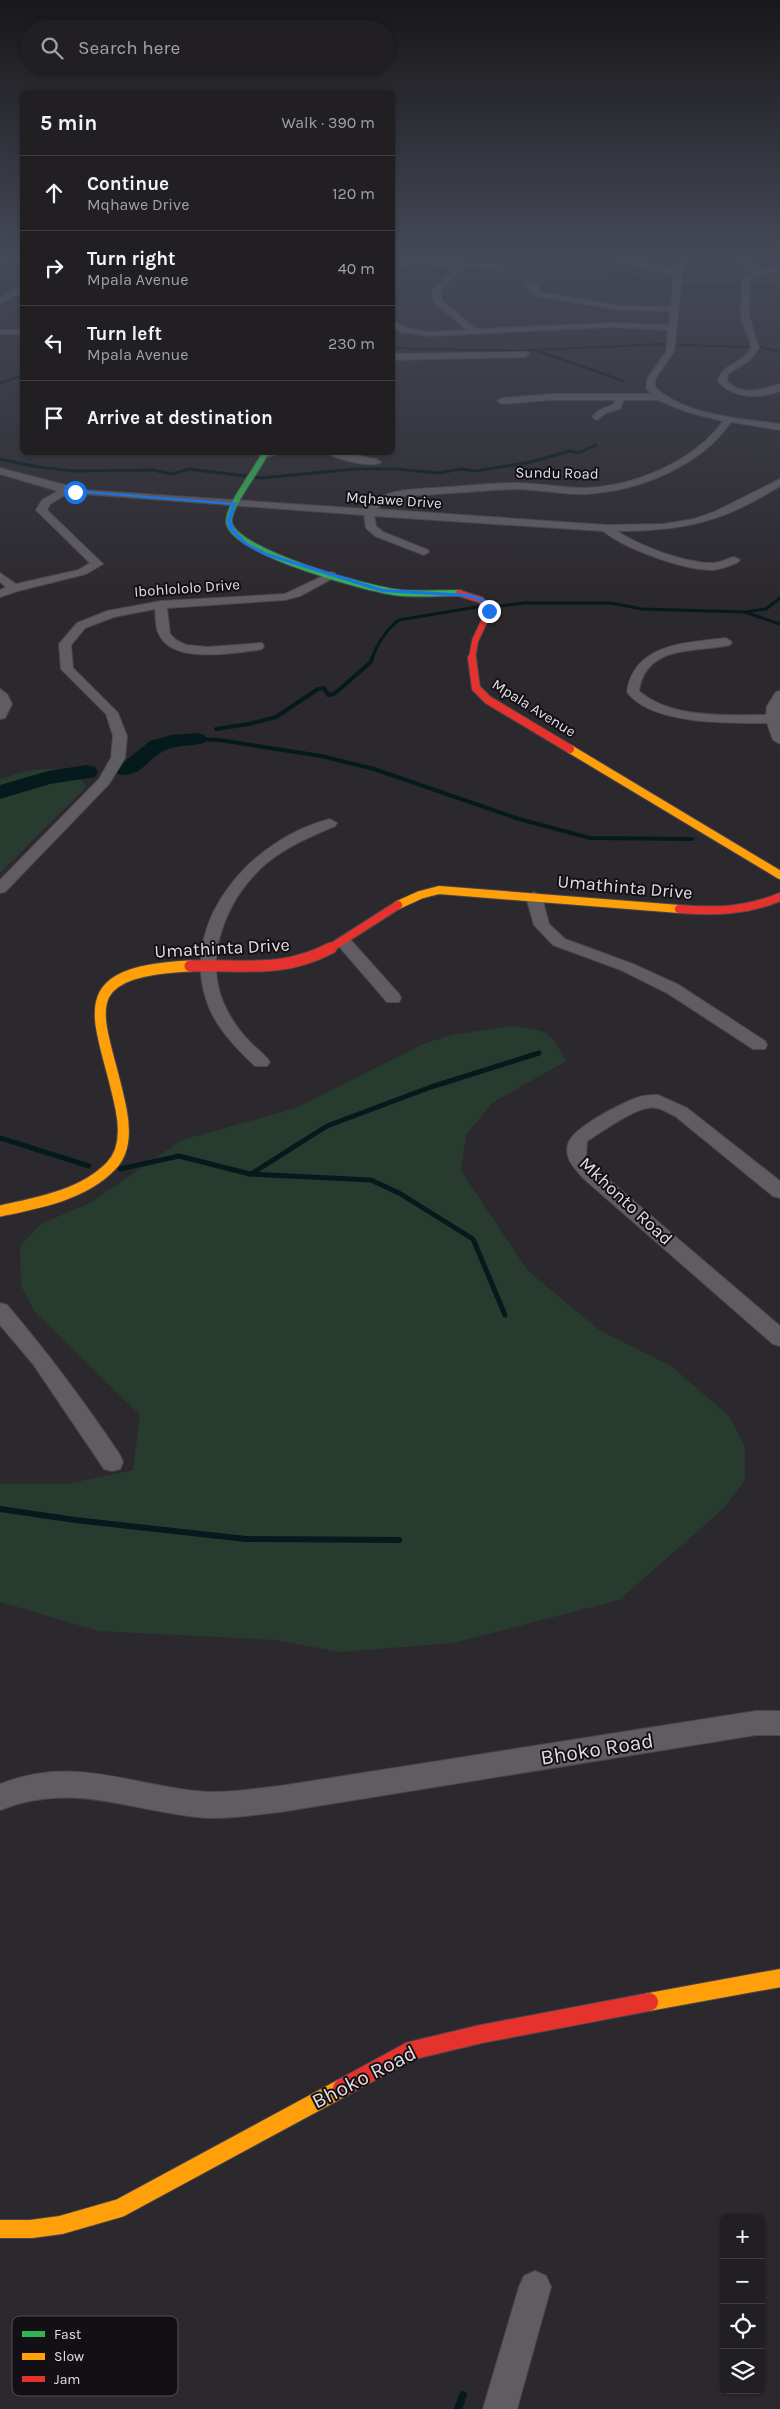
<!DOCTYPE html>
<html lang="en">
<head>
<meta charset="utf-8">
<style>
	:root { --surface:#211f22; --page:#29272a; --text:#f1f3f6; --muted:#a2a2a5; --line:#3e3d40 }
	body { margin:0; font-family:Karla,sans-serif; background:var(--page); color:var(--text) }
	.controls { position:absolute; right:15px; bottom:15px; display:grid; overflow:hidden; border-radius:8px; box-shadow:0 1px 4px #0004 }
	.controls button { width:45px; height:45px; display:grid; place-items:center; padding:0; border:0; border-bottom:1px solid var(--line); background:var(--surface); color:var(--text); font:25px sans-serif }
	.stop { position:absolute; width:15px; height:15px; margin:-11px; border:4px solid #1a73e8; border-radius:50%; background:#fff }
	.stop.end { background:#1a73e8; border-color:#fff; box-shadow:0 1px 5px #0008 }
	.list { margin:0; padding:0; list-style:none }
	h2 { display:flex; justify-content:space-between; align-items:center; height:65px; margin:0; padding:0 20px; font-size:21px }
	h2 small { font-size:16px; font-weight:400; color:var(--muted) }
	.list li { display:grid; grid-template-columns:32px 1fr auto; gap:15px; align-items:center; box-sizing:border-box; height:75px; padding:0 20px; border-top:1px solid var(--line) }
	.list b { display:block; font-size:19px; white-space:nowrap }
	.list p { margin:0; font-size:16px; white-space:nowrap; color:var(--muted) }
	.list em { font-size:16px; font-style:normal; color:var(--muted) }
	.icon { flex:none; width:28px; height:28px; fill:none; stroke:currentColor; stroke-width:2; stroke-linecap:round; stroke-linejoin:round }
	.map { position:relative; flex:none; width:780px; height:2409px; overflow:hidden }
	.search { position:absolute; background:var(--surface); box-shadow:0 1px 4px #0004; left:20px; top:20px; width:375px; height:55px; display:flex; align-items:center; gap:12px; box-sizing:border-box; padding:0 18px; border-radius:28px; color:var(--muted); font-size:19px }
	.panel { position:absolute; background:var(--surface); box-shadow:0 1px 4px #0004; left:20px; top:90px; width:375px; height:365px; border-radius:8px }
	.map>svg:first-child { display:block }
	.green { fill:#273c2e }
	.lines { fill:none; stroke-linecap:round; stroke-linejoin:round }
	.stream-far5 { stroke:#051a1c; stroke-width:2.5 }
	.stream-far4 { stroke:#051a1c; stroke-width:3 }
	.stream-far3 { stroke:#051a1c; stroke-width:4 }
	.stream-far2 { stroke:#051a1c; stroke-width:5 }
	.stream-far1 { stroke:#051a1c; stroke-width:6 }
	.stream { stroke:#051a1c; stroke-width:8 }
	.river { fill:#051a1c; fill-rule:evenodd }
	.street-casing { stroke:#4a464c; stroke-width:2 }
	.fast-casing { stroke:#4a464c; stroke-width:8 }
	.slow-far2-casing { stroke:#4a464c; stroke-width:10 }
	.slow-far1-casing { stroke:#4a464c; stroke-width:13 }
	.slow-casing { stroke:#4a464c; stroke-width:20 }
	.jam-far3-casing { stroke:#4a464c; stroke-width:8 }
	.jam-far2-casing { stroke:#4a464c; stroke-width:10 }
	.jam-far1-casing { stroke:#4a464c; stroke-width:13 }
	.jam-casing { stroke:#4a464c; stroke-width:20 }
	.street { fill:#605d62; fill-rule:evenodd }
	.fast { stroke:#30b455; stroke-width:6 }
	.slow-far2 { stroke:#ff9f0a; stroke-width:8 }
	.slow-far1 { stroke:#ff9f0a; stroke-width:11 }
	.slow { stroke:#ff9f0a; stroke-width:18 }
	.jam-far3 { stroke:#e5322d; stroke-width:6 }
	.jam-far2 { stroke:#e5322d; stroke-width:8 }
	.jam-far1 { stroke:#e5322d; stroke-width:11 }
	.jam { stroke:#e5322d; stroke-width:18 }
	.route { fill:#1a73e8 }
	.labels { text-anchor:middle; stroke-width:4; stroke-linejoin:round; paint-order:stroke }
	.far-street-label { font-size:15px; fill:#e1dde4; stroke:#131015 }
	.street-label { font-size:18px; fill:#e1dde4; stroke:#131015 }
	.near-street-label { font-size:21px; fill:#e1dde4; stroke:#131015 }
	.key { fill:#131015; stroke:#514e53; stroke-width:1 }
	.key-label { font-size:14px; fill:#e1dde4 }
</style>
</head>
<body>
<div class="map">
<svg width="780" height="2409" viewBox="0 0 780 2409">
	<rect width="100%" height="100%" fill="#2c292e"/>
	<g class="green">
		<path d="M45,769C62,769 78,771 86,787L0,873V779L27,771Z"/>
		<path d="M512,1026C548,1032 549,1028 566,1061L492,1103L466,1135L461,1171L528,1271L599,1330L671,1366L729,1416L745,1447V1480L723,1509L619,1600L453,1643L340,1652L275,1640L99,1631L0,1602V1484H67L133,1470L140,1415L35,1312L21,1286L20,1246L41,1224L90,1203L182,1140L296,1108L423,1044L452,1035Z"/>
	</g>
	<g class="lines">
		<g class="stream-far5">
			<path d="M549,258L576,267L673,286"/>
			<path d="M682,286L780,287"/>
			<path d="M677,345L749,347"/>
			<path d="M760,347L780,352"/>
			<path d="M392,348L515,351L665,344"/>
			<path d="M537,351L624,381"/>
			<path d="M0,383L22,376"/>
		</g>
		<g class="stream-far4">
			<path d="M0,459L38,467L74,471L153,470L172,474L189,469L261,478L356,469H395L439,473L461,469L476,471L531,462L570,451L578,453L596,445"/>
			<path d="M500,606L525,603H611L642,609L745,612L766,609L780,598"/>
			<path d="M747,613L780,624"/>
			<path d="M372,659C376,645 387,629 399,620L477,607"/>
		</g>
		<g class="stream-far3">
			<path d="M216,729L249,724L276,717L318,689L324,688L328,695L334,694L371,662L372,658"/>
			<path d="M197,739L219,740L321,756L374,769L519,819L590,838L692,839"/>
		</g>
		<g class="stream-far2">
			<path d="M0,1138L89,1166"/>
			<path d="M120,1169L179,1156L250,1174L371,1180L399,1193L473,1239L505,1315"/>
			<path d="M251,1174L327,1126L431,1087L539,1053"/>
		</g>
		<path class="stream-far1" d="M0,1509L75,1520L246,1539L399,1540"/>
		<path class="stream" d="M458,2409L463,2395"/>
		<g class="river">
			<path d="M197,733L204,735L208,739L204,743C190,747 175,744 162,752C146,761 139,779 118,774L115,769L150,741L171,735Z"/>
			<path d="M87,765L95,767L98,772L95,777L50,784L0,799V785L48,771Z"/>
		</g>
		<defs>
			<g id="street">
				<path d="M17,258L16,260L0,263V259Z"/>
				<path d="M611,258C625,257 658,266 675,269L683,258H691L683,267L674,352L655,379V387C683,415 742,419 780,424V430L731,422C701,466 639,491 586,494C562,495 539,489 515,489C477,490 439,495 401,496L386,502L377,509L606,525L663,524L694,519L714,512L780,479V486C723,522 683,531 617,531C640,546 684,563 712,563C720,563 726,559 734,557L740,560L738,562C730,566 721,569 712,570C684,570 625,549 603,531L374,516L376,526L383,532L428,550L429,552L424,555L375,536L366,528L364,515L69,493L50,504L47,510L103,564L86,574L18,591L0,597V590L6,587L0,582V573L16,584L78,570L90,563L36,510L42,500L58,491L0,474V468L85,490L367,509C383,488 409,490 433,488C461,487 489,483 516,483C539,483 561,488 584,488C633,487 695,461 723,421L687,412L658,400H624L620,409L606,413L597,420L592,417C598,409 604,408 613,405L615,400H552L502,404L497,401L502,398L552,394H651L646,388L647,379L666,352L668,330L612,327L429,336L401,332L392,326V320L406,328L429,332L467,330L433,301V290L455,267L418,265L392,268V264L418,261L509,265V269H506L463,267L441,290V300L476,329L612,323L669,325L670,311L619,310L537,296L526,286L530,284L539,286V292L619,306L671,307L674,274L626,265Z"/>
				<path d="M743,258H751L746,263L760,270L780,267V271L761,274L750,280L749,316L759,348L749,361L728,374L727,381C741,397 763,389 780,384V391C760,399 732,399 718,381C722,363 743,364 751,348C751,338 744,330 742,321C739,307 743,293 742,279L753,272L738,265L737,263Z"/>
				<path d="M19,287H22V292L0,303V298Z"/>
				<rect x="0" y="330" width="22" height="4"/>
				<path d="M528,352L529,354L525,357L392,360V354Z"/>
				<path d="M262,452H285L264,458L259,455Z"/>
				<path d="M325,452H340L376,459L381,462C372,469 335,459 325,452Z"/>
				<path d="M331,572L335,573V577L300,596L285,600L167,608L170,634L176,640L186,645L208,647L262,643L264,646L262,649L258,650C231,653 170,665 158,632C155,625 156,616 155,609L114,617L85,628L71,645L73,668L118,713L127,736L125,758L109,784L5,892L0,893V880L99,779L111,758L113,736L106,714L61,669L59,644L77,623L107,611L161,601L285,594Z"/>
				<path d="M726,638L732,642L730,645C695,653 646,644 639,691C671,719 727,715 766,715L767,706L776,692L780,691V744L773,740L767,723C729,723 651,725 627,692C634,643 686,643 726,638Z"/>
				<path d="M0,689L7,694L12,704L5,718L0,719Z"/>
				<path d="M330,819L337,823L335,826C312,836 288,846 268,862C229,894 203,953 223,1002C230,1018 239,1031 251,1043C257,1049 265,1055 270,1062L267,1066H255C235,1047 214,1026 206,999C180,918 254,838 330,819Z"/>
				<path d="M534,892L542,897L549,924L565,939L633,964L679,985L765,1041L767,1045L765,1049H753L667,993L621,970L553,945L534,925L526,897Z"/>
				<path d="M343,936L349,938L399,994L401,998L399,1002H387L337,944L335,941Z"/>
				<path d="M658,1095L687,1108L780,1181V1198L773,1196L675,1116C669,1114 663,1109 657,1108C640,1103 602,1132 587,1141L586,1158L595,1168L780,1326V1346L773,1344L583,1178C574,1168 564,1158 568,1144C573,1127 622,1103 639,1097C645,1095 652,1095 658,1095Z"/>
				<path d="M0,1303L7,1305C48,1353 85,1403 120,1455L123,1462L120,1469L112,1471L104,1469L33,1364L0,1325Z"/>
				<path d="M756,1711H780V1735H756L280,1812C252,1815 224,1820 196,1817C124,1809 73,1782 0,1810V1784C73,1756 124,1783 196,1791C224,1794 252,1789 280,1786Z"/>
				<path d="M535,2271L546,2276L551,2287L517,2409H483L519,2287L524,2276Z"/>
			</g>
			<path id="fast" d="M261,452L264,455C256,472 228,506 229,522C232,552 373,591 402,593C420,594 440,593 459,593"/>
			<g id="slow-far2">
				<path d="M570,749L780,875"/>
				<path d="M398,905L420,895L439,890L679,909"/>
			</g>
			<path id="slow-far1" d="M0,1211C38,1203 83,1195 111,1166C126,1151 125,1129 121,1109C103,1019 62,972 190,966"/>
			<g id="slow">
				<path d="M649,2002L780,1978"/>
				<path d="M0,2229H31L61,2225L120,2208L342,2088"/>
			</g>
			<path id="jam-far3" d="M459,593L481,600L489,611L475,641L472,659"/>
			<g id="jam-far2">
				<path d="M472,658L476,688L488,700L570,749"/>
				<path d="M679,909C714,912 747,911 780,897"/>
				<path d="M329,949L398,905"/>
			</g>
			<path id="jam-far1" d="M190,966C244,964 281,974 331,948"/>
			<path id="jam" d="M342,2088L410,2051L481,2034L649,2002"/>
		</defs>
		<use href="#street" class="street-casing"/>
		<use href="#fast" class="fast-casing"/>
		<use href="#slow-far2" class="slow-far2-casing"/>
		<use href="#slow-far1" class="slow-far1-casing"/>
		<use href="#slow" class="slow-casing"/>
		<use href="#jam-far3" class="jam-far3-casing"/>
		<use href="#jam-far2" class="jam-far2-casing"/>
		<use href="#jam-far1" class="jam-far1-casing"/>
		<use href="#jam" class="jam-casing"/>
		<use href="#street" class="street"/>
		<use href="#fast" class="fast"/>
		<use href="#slow-far2" class="slow-far2"/>
		<use href="#slow-far1" class="slow-far1"/>
		<use href="#slow" class="slow"/>
		<use href="#jam-far3" class="jam-far3"/>
		<use href="#jam-far2" class="jam-far2"/>
		<use href="#jam-far1" class="jam-far1"/>
		<use href="#jam" class="jam"/>
	</g>
	<linearGradient id="sky" x2="0" y2="1"><stop stop-color="#181719"/><stop offset="0.43" stop-color="#454957"/><stop offset="1" stop-color="#454957" stop-opacity="0"/></linearGradient>
	<rect width="780" height="595" fill="url(#sky)"/>
	<path class="route" d="M75,490L236,503L231,521L234,529L247,543L267,553L383,589L470,594L488,601L492,611L487,612L484,603L469,597L382,592L264,555L244,544L229,529L227,521L232,505L74,492Z"/>
	<g class="labels">
		<g class="far-street-label">
			<text transform="translate(557 473) rotate(1)" y="5">Sundu Road</text>
			<text transform="translate(394 500) rotate(4)" y="5">Mqhawe Drive</text>
			<text transform="translate(187 588) rotate(-4)" y="5">Ibohlololo Drive</text>
			<text transform="translate(534 708) rotate(32)" y="5">Mpala Avenue</text>
		</g>
		<g class="street-label">
			<text transform="translate(625 887) rotate(5)" y="6">Umathinta Drive</text>
			<text transform="translate(222 948) rotate(-3)" y="6">Umathinta Drive</text>
			<text transform="translate(626 1201) rotate(43)" y="6">Mkhonto Road</text>
		</g>
		<g class="near-street-label">
			<text transform="translate(597 1749) rotate(-9)" y="7">Bhoko Road</text>
			<text transform="translate(364 2077) rotate(-27)" y="7">Bhoko Road</text>
		</g>
	</g>
	<rect x="12" y="2316" width="166" height="80" rx="8" class="key"/>
	<rect x="22" y="2331" width="23" height="6" fill="#30b455"/>
	<rect x="22" y="2353" width="23" height="7" fill="#ff9f0a"/>
	<rect x="22" y="2376" width="23" height="6" fill="#e5322d"/>
	<g class="key-label">
		<text x="54" y="2339">Fast</text>
		<text x="54" y="2361">Slow</text>
		<text x="54" y="2384">Jam</text>
	</g>
</svg>
<div class="controls">
<button>+</button>
<button>−</button>
<button><svg class="icon" aria-label="locate" viewBox="0 0 24 24"><circle cx="12" cy="12" r="6"/><path d="M12 2v4M12 18v4M2 12h4M18 12h4"/></svg></button>
<button><svg class="icon" aria-label="layers" viewBox="0 0 24 24"><path d="M12 4l9 5-9 5-9-5zM3 14l9 5 9-5"/></svg></button>
</div>
<div class="stop" style="left:75px;top:492px"></div>
<div class="stop end" style="left:489px;top:611px"></div>
<div class="search"><svg class="icon" aria-label="search" viewBox="0 0 24 24"><circle cx="10" cy="10" r="6"/><path d="M15 15l6 6"/></svg>Search here</div>
<section class="panel">
<h2>5 min<small>Walk · 390 m</small></h2>
<ul class="list">
<li><svg class="icon" aria-label="ahead" viewBox="0 0 24 24"><path d="M12 20V5M6 11l6-6 6 6"/></svg><div><b>Continue</b><p>Mqhawe Drive</p></div><em>120 m</em></li>
<li><svg class="icon" aria-label="right" viewBox="0 0 24 24"><path d="M7 20v-9h11M14 6l5 5-5 5"/></svg><div><b>Turn right</b><p>Mpala Avenue</p></div><em>40 m</em></li>
<li><svg class="icon" aria-label="left" viewBox="0 0 24 24"><path d="M17 20v-9H6M10 6l-5 5 5 5"/></svg><div><b>Turn left</b><p>Mpala Avenue</p></div><em>230 m</em></li>
<li><svg class="icon" aria-label="arrive" viewBox="0 0 24 24"><path d="M6 21V4h12l-3 4 3 4H6"/></svg><div><b>Arrive at destination</b></div></li>
</ul>
</section>
</div>
</body>
</html>
